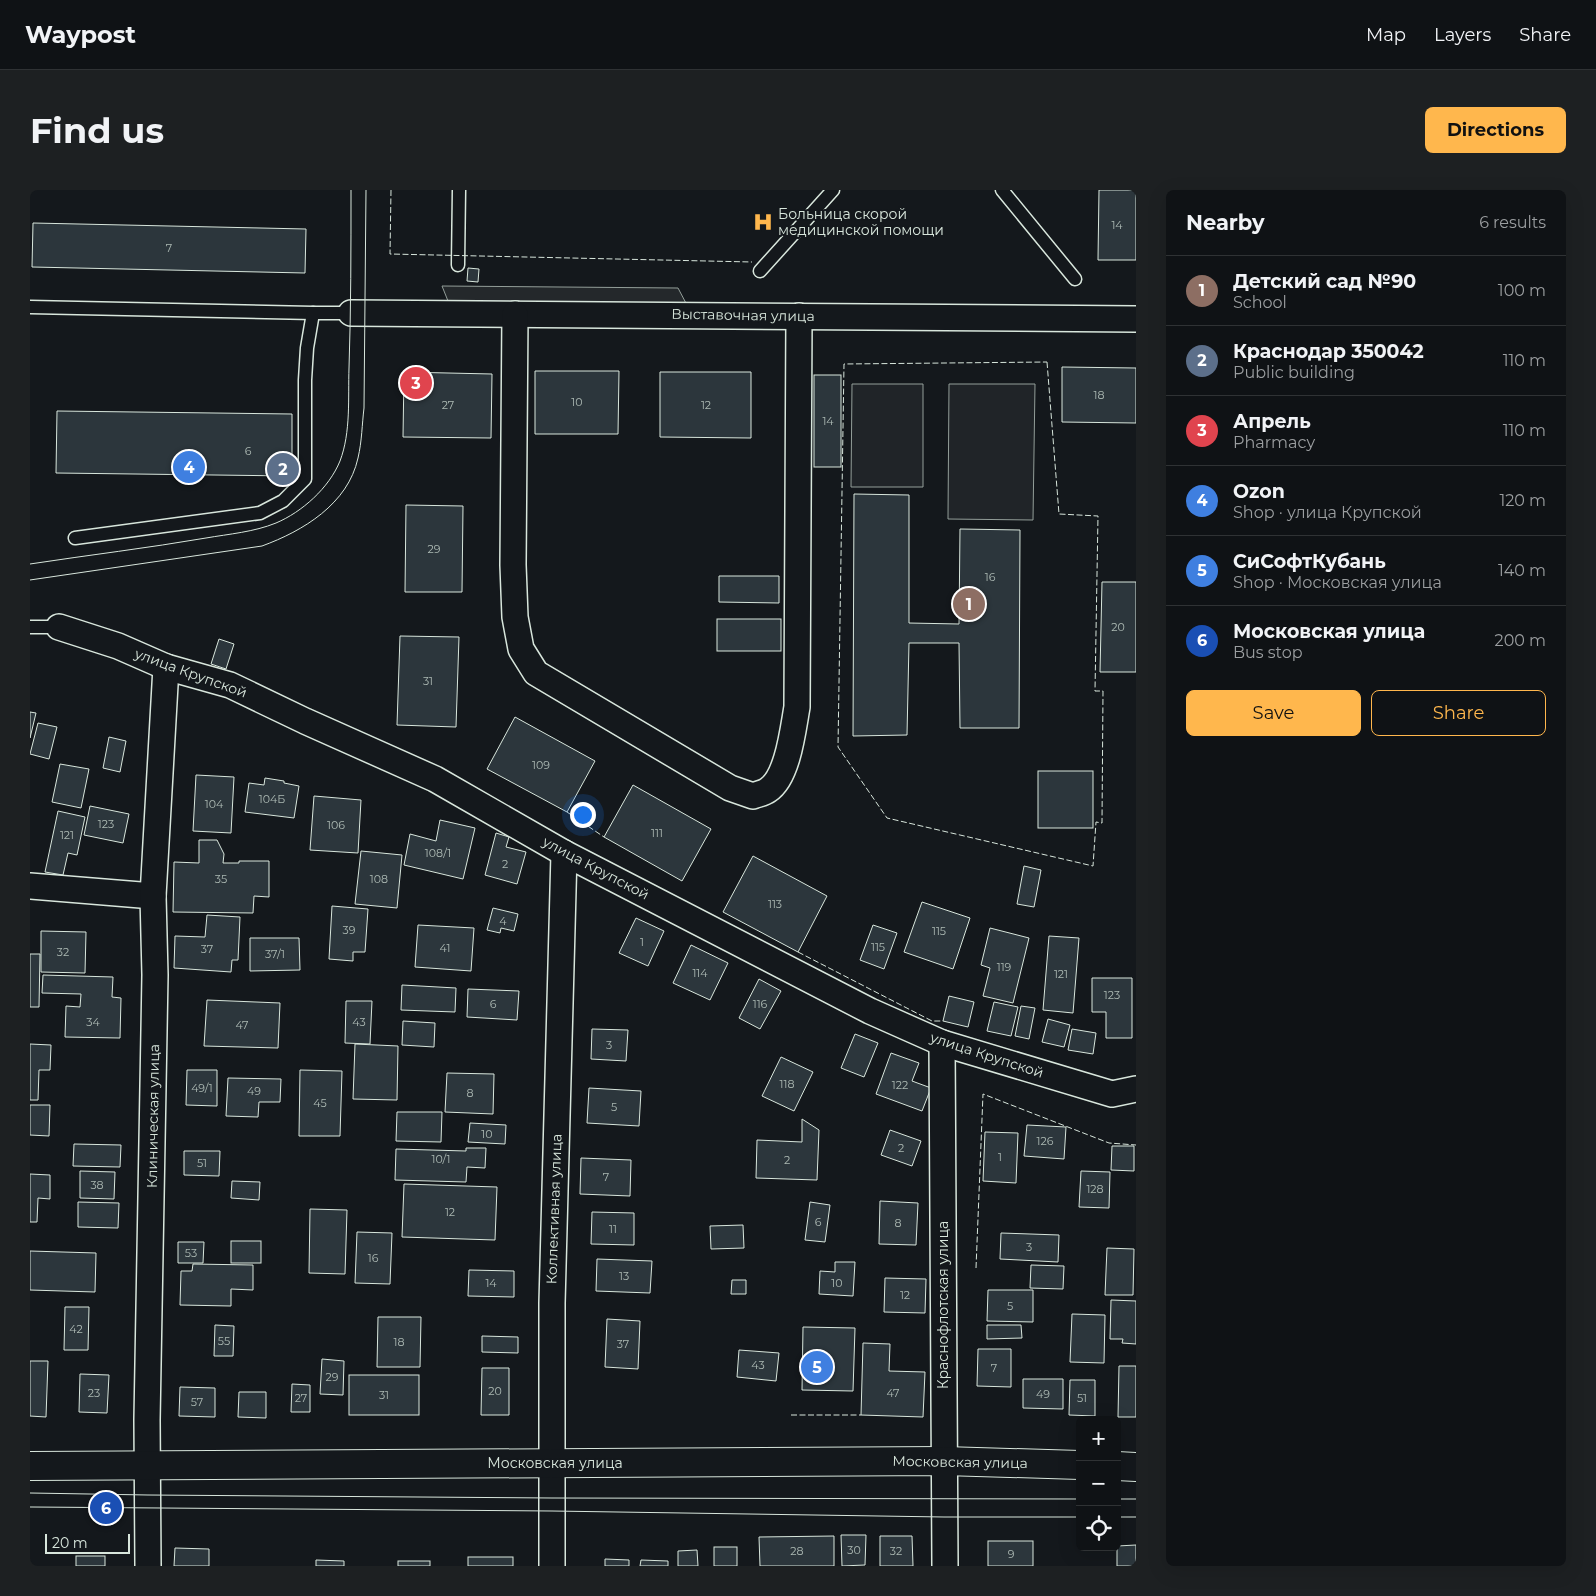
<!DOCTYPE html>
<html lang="en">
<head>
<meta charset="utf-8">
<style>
	:root { --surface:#0f1215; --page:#1d2022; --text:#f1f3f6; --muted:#9b9ea0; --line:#2f3234; --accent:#ffb74d }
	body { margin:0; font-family:Montserrat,sans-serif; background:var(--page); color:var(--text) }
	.controls { position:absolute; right:15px; bottom:15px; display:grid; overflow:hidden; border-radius:8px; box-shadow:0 5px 20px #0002 }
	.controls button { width:45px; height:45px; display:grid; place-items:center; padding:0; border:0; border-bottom:1px solid var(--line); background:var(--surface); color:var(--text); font:25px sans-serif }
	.scale { position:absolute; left:15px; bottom:12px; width:85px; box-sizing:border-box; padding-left:5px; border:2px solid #d8e6dc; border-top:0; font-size:14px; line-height:18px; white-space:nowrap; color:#d8e6dc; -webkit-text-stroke:4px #14181c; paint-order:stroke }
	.you { position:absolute; left:552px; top:624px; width:18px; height:18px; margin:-12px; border:4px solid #fff; border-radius:50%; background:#1a73e8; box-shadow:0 0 0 8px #1a73e833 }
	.badge { display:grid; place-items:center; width:32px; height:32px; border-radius:50%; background:var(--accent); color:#fff; font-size:16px; font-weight:700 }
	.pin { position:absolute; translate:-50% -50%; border:2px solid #fff; box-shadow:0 1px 5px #0006 }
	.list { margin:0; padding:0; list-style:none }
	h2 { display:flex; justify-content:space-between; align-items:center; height:65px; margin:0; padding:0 20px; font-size:21px }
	h2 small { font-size:16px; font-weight:400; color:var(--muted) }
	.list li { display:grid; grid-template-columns:32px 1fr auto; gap:15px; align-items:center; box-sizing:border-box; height:70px; padding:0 20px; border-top:1px solid var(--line) }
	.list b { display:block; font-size:19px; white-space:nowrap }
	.list p { margin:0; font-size:16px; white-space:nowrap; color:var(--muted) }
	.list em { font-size:16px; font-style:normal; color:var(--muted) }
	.actions { display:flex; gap:10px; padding:15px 20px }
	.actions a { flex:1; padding:11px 0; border:1px solid var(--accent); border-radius:8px; text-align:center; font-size:18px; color:var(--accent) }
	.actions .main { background:var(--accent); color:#111 }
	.icon { flex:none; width:28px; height:28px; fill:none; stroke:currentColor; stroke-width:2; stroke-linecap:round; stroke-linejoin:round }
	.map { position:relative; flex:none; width:1106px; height:1376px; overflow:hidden; border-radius:8px }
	header { display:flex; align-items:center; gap:30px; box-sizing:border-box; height:70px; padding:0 25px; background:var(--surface); border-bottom:1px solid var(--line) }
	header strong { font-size:24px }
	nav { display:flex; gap:28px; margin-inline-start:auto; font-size:18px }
	.intro { display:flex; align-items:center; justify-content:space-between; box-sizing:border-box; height:120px; padding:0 30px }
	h1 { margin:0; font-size:35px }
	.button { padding:12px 22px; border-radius:8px; background:var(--accent); color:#111; font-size:18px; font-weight:700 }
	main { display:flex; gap:30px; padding:0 30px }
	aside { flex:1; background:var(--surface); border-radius:8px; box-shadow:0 5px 20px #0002 }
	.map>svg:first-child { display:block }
	.green { fill:#202428; stroke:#939e99 }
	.parking { fill:#24282b; stroke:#939e99 }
	.building { fill:#2c363c; stroke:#d8e6dc }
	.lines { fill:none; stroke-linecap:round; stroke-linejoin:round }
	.lane-casing { stroke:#d8e6dc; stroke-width:15 }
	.street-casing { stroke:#d8e6dc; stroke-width:28 }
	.secondary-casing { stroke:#d8e6dc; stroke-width:30 }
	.lane { stroke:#14181c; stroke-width:12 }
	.street { stroke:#14181c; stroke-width:25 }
	.secondary { stroke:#14181c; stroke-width:28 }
	.tram { stroke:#d8e6dc; stroke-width:1 }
	.fence { stroke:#d8e6dc; stroke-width:1; stroke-dasharray:6 2.5; stroke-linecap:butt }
	.labels { text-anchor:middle; stroke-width:4; stroke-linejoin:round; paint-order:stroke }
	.number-label { font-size:11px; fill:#adbab4 }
	.poi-label { font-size:14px; fill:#d8e6dc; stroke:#14181c; text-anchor:start }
	.street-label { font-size:14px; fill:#d8e6dc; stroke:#14181c }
</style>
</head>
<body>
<header>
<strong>Waypost</strong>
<nav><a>Map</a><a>Layers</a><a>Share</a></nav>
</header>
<div class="intro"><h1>Find us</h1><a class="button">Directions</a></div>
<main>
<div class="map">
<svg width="1106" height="1376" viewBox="0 0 1106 1376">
	<rect width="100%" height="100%" fill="#14181c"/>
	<g class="green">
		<path d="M822,194H893V297H821Z"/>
		<path d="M919,194H1005L1003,330L918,329Z"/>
	</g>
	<path class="parking" d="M412,96L648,98L658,117L420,116Z"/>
	<g class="building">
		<path d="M1069,0H1106V70H1068Z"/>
		<path d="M3,33L276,39L275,83L2,77Z"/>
		<path d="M438,78L449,79L448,92L437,91Z"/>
		<path d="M1032,177L1106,178V233L1032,232Z"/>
		<path d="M505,181H589L588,244H505Z"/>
		<path d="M374,182L462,184L461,248L373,247Z"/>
		<path d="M630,182H721V248L630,247Z"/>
		<rect x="784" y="185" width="27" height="92"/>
		<path d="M27,221L262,224V286L26,283Z"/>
		<path d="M824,304L879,305V433L929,434L930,339L990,340L989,538H930L929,453H879L877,545L823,546Z"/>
		<path d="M376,315L433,316L432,402H375Z"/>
		<path d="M689,386H749V413L689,412Z"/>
		<path d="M1072,392H1106V482H1070Z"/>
		<rect x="687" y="429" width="64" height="32"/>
		<path d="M370,446L429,447L426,537L367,535Z"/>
		<path d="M189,449L204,454L196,479L181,474Z"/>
		<path d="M0,522L6,523L0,548Z"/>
		<path d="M485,527L565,571L537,622L457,579Z"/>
		<path d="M8,533L27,537L19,569L0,564Z"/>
		<path d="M79,547L96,551L90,582L73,578Z"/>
		<path d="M30,574L59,579L51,618L22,612Z"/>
		<rect x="1008" y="581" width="55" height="57"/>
		<path d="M166,585L204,587L201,643L163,641Z"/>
		<path d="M235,588L254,591V593L269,596L264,628L215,622L219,593L234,595Z"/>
		<path d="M603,595L681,639L652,691L574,647Z"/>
		<path d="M284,606L331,610L328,663L280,660Z"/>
		<path d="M60,616L99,624L93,653L54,645Z"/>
		<path d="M28,621L55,627L47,665L38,663L33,685L15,682Z"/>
		<path d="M410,630L445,638L433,689L374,675L380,644L406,651Z"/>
		<path d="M466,643L479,647L476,657L496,662L487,694L455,685Z"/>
		<path d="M169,650H187L194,664L193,673H209V671H239V707L224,706L223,723L143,722L144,672L169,673Z"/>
		<path d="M331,661L372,665L367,718L325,714Z"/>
		<path d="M723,666L797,706L768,762L693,722Z"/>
		<path d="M994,676L1011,680L1004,717L987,714Z"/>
		<path d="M892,712L940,728L923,779L874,762Z"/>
		<path d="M302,716L338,719L335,762H323V771L299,769Z"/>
		<path d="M463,718L488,724L484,741L471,738L470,743L457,740Z"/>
		<path d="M177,725L210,727L208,770H202L201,782L144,778L145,746L175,747Z"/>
		<path d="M606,728L634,741L618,776L589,763Z"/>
		<path d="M388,735L444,738L441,781L385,777Z"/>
		<path d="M843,735L867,743L854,779L830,770Z"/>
		<path d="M960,738L999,748L983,813L953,806L960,778L951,775Z"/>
		<path d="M11,741L56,742L55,783L11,782Z"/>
		<path d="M1019,746L1049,748L1043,823L1013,820Z"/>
		<path d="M220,748H269L270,780L220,781Z"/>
		<path d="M661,755L698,773L680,810L643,793Z"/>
		<path d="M0,764H10L9,817H0Z"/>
		<path d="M13,785L83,787L82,807L91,808L90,848L35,847L36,816L50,817L51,804L12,803Z"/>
		<path d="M1062,788H1102V848H1076V822H1062Z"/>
		<path d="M729,789L751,801L730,839L709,828Z"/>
		<path d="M372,795L426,798L425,822L371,820Z"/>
		<path d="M438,799L489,801L487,830L437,827Z"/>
		<path d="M919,806L944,812L938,837L913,831Z"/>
		<path d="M177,810L250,813L248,858L174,856Z"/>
		<path d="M316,811H342L340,854L315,853Z"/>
		<path d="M964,812L988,817L981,846L957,841Z"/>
		<path d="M991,816L1005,818L999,849L985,846Z"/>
		<path d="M1018,829L1040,835L1034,857L1012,852Z"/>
		<path d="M373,831L405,833L404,857L372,855Z"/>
		<path d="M562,839L598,840L596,871L561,869Z"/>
		<path d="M1042,839L1066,843L1063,864L1038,860Z"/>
		<path d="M825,844L848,853L834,887L811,878Z"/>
		<path d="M0,854L21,855L20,880H9L8,910H0Z"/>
		<path d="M325,854L368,856L367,910L323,909Z"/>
		<path d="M861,863L889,873L882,891L901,898L892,921L846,904Z"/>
		<path d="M751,867L783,882L764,921L732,906Z"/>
		<path d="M157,880H187V916L156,915Z"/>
		<path d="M270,880L312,881L310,946H269Z"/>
		<path d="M417,883L464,884L463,924L415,922Z"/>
		<path d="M198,888L251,889L250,912H229L228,927L196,926Z"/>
		<path d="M559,898L611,901L609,936L557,933Z"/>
		<path d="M0,915H20L19,946L0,945Z"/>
		<path d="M367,922H412L411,952L366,951Z"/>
		<path d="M772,929L789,940L787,990L726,988L727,950L772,952Z"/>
		<path d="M440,933L476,935L475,954L438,952Z"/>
		<path d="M997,935L1036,937L1034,969L994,966Z"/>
		<path d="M860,940L891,951L882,976L851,965Z"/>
		<path d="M955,942L988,943L986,993L953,991Z"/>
		<path d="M44,954L91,955L90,977L43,976Z"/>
		<path d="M1082,956H1104V981L1081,980Z"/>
		<path d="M436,958H456L455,978L437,977L436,992L365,990L366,959L436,961Z"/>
		<path d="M154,961H190L189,986L154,985Z"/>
		<path d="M551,968L601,970L600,1006L550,1004Z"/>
		<path d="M50,981L85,982L84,1009L50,1008Z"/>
		<path d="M1051,981L1080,982L1079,1018L1049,1017Z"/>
		<path d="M0,984L20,985V1009L8,1008L7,1032H0Z"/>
		<path d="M202,991L230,992L229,1010L201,1008Z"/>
		<path d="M374,994L467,997L465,1050L372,1047Z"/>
		<path d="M850,1011L888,1013L886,1055L849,1054Z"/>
		<path d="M48,1012L89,1013L88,1038L48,1037Z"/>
		<path d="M780,1012L800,1015L795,1052L775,1050Z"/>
		<path d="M280,1019L317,1020L315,1084L279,1083Z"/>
		<path d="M562,1022L604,1023V1055L561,1054Z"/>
		<path d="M713,1035L714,1058L681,1059L680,1036Z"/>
		<path d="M327,1042L362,1043L360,1094L325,1093Z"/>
		<path d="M971,1043L1029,1045L1028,1072L970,1069Z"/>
		<rect x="201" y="1051" width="30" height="22"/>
		<path d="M148,1052H174L173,1073H148Z"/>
		<path d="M1077,1058L1104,1059L1103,1105H1075Z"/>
		<path d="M0,1061L66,1063L65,1102L0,1100Z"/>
		<path d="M567,1069L622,1071L620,1103L566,1101Z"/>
		<path d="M805,1072H825L823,1106L789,1104L790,1081L805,1082Z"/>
		<path d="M163,1074L223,1075V1100L201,1099V1116L150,1115L151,1081H162Z"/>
		<path d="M1001,1075L1034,1076L1033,1099L1000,1098Z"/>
		<path d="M439,1080L484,1081V1107L438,1106Z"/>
		<path d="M855,1088L896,1089L895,1123L854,1122Z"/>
		<path d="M702,1090H716V1104H701Z"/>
		<path d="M958,1100H1003V1132L957,1131Z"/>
		<path d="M1081,1110L1106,1111V1154L1092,1153L1093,1149H1080Z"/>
		<path d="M35,1117H59L58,1160H34Z"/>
		<path d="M1042,1124L1075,1125L1074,1173L1040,1172Z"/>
		<path d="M348,1127H391L390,1177H347Z"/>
		<path d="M577,1129L610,1131L608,1179L575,1177Z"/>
		<path d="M185,1135L204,1136L203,1166H184Z"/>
		<path d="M957,1135H991L992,1148L957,1149Z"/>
		<path d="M773,1137L825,1138L823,1201L772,1200Z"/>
		<path d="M452,1146L488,1147V1163L452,1162Z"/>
		<path d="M833,1153L860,1154L859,1181L895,1182L893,1227L831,1225Z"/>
		<path d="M948,1159H981V1197L947,1196Z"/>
		<path d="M709,1160L749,1163L746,1191L707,1187Z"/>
		<path d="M292,1169L314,1171L313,1205L290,1204Z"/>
		<path d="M0,1171H18L16,1227L0,1226Z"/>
		<path d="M1089,1176H1106V1227H1088Z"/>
		<path d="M452,1178H479V1225H451Z"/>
		<path d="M50,1184L79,1185L77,1223L49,1222Z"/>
		<rect x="319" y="1185" width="70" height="40"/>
		<path d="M993,1189H1033V1219L993,1218Z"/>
		<path d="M1040,1190H1065V1226L1039,1225Z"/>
		<path d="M262,1194L280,1195V1222H261Z"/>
		<path d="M150,1197L185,1198V1227L149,1226Z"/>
		<path d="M209,1202H236V1228L208,1227Z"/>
		<path d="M811,1345H836L835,1375L812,1376Z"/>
		<path d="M804,1346V1376H730L729,1347Z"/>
		<path d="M850,1346H882L883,1376H850Z"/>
		<rect x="958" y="1351" width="45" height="25"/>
		<path d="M1106,1355V1376H1087V1356Z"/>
		<rect x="684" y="1357" width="23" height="19"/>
		<path d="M145,1358L179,1359V1376H144Z"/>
		<path d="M667,1360L668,1376H648V1361Z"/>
		<rect x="46" y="1366" width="29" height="10"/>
		<rect x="438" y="1367" width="45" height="9"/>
		<path d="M575,1369L599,1370V1376H575Z"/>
		<path d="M286,1370L314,1371V1376H286Z"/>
		<path d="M611,1370L638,1371V1376H610Z"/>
		<rect x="368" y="1371" width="32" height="5"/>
	</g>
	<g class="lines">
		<defs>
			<g id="lane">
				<path d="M972,0L1045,89"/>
				<path d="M428,75L429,0"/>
				<path d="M730,81L803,0"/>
				<path d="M0,117L283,123"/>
				<path d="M45,348L230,323L253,311L275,289V190L277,158L283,123H321"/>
				<path d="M0,437H29"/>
			</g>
			<g id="street">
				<path d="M321,123L1106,129"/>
				<path d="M485,124L483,375L485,427L491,459L506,483L700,598L723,606C728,604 734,603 738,600C758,587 763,539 767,517L769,126"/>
				<path d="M29,437L88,456L136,477L200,495L275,531L405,589L534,663L840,821L912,853L1082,904L1106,899"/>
				<path d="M0,696L123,706"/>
				<path d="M912,853L915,1376"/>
				<path d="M118,1376L117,1230L125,785L123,706L136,477"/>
				<path d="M522,1376V1113L534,663"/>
			</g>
			<g id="secondary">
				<path d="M0,1276L914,1271L1050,1275"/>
				<path d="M1087,1276L1106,1277"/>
			</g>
		</defs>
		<use href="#lane" class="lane-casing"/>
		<use href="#street" class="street-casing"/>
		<use href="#secondary" class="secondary-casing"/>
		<use href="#lane" class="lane"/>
		<use href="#street" class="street"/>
		<use href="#secondary" class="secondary"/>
		<g class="tram">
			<path d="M0,374C59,365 118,358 176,348C199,344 224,342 246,333C272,322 299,298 310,271C321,242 318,208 319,178C321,118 321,59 321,0"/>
			<path d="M0,390L232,356C273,341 318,314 328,268C332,251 332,234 334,218L336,0"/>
			<path d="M0,1303L118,1305L522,1308L1050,1309"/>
			<path d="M1087,1309H1106"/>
			<path d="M0,1317L522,1321L914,1327H1050"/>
			<path d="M1087,1327H1106"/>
		</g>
		<g class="fence">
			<path d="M361,0L360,64L722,72"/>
			<path d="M1017,172L1029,324L1068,326L1065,501H1073L1072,633L1066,632L1063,676L857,628L808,557L814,174Z"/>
			<path d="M537,622L574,647"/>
			<path d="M768,762L902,831H913"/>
			<path d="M946,1078L953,904L1079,953L1106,955"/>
			<path d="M761,1225H831"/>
		</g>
	</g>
	<defs>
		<symbol id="hospital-bare" viewBox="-9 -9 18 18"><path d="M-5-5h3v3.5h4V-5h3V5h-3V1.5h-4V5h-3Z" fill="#ffb74d" stroke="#14181c" stroke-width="2.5" paint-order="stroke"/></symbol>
	</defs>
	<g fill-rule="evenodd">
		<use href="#hospital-bare" x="719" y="18" width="28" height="28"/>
	</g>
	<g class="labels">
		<g class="number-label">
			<text x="1087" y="39">14</text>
			<text x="139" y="62">7</text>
			<text x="1069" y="209">18</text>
			<text x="547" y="216">10</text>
			<text x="418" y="219">27</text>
			<text x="676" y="219">12</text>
			<text x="798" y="235">14</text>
			<text x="218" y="265">6</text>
			<text x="404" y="363">29</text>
			<text x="960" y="391">16</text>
			<text x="1088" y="441">20</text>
			<text x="398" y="495">31</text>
			<text x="511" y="579">109</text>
			<text x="242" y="613">104Б</text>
			<text x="184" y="618">104</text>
			<text x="76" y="638">123</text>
			<text x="306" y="639">106</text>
			<text x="627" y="647">111</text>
			<text x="37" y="649">121</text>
			<text x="408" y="667">108/1</text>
			<text x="475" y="678">2</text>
			<text x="191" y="693">35</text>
			<text x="349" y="693">108</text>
			<text x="745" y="718">113</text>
			<text x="473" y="735">4</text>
			<text x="319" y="744">39</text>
			<text x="909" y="745">115</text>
			<text x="612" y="756">1</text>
			<text x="848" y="761">115</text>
			<text x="415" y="762">41</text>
			<text x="177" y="763">37</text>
			<text x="33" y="766">32</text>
			<text x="245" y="768">37/1</text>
			<text x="974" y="781">119</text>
			<text x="670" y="787">114</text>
			<text x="1031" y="788">121</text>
			<text x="1082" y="809">123</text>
			<text x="463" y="818">6</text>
			<text x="730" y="818">116</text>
			<text x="63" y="836">34</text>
			<text x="329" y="836">43</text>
			<text x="212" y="839">47</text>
			<text x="579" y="859">3</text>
			<text x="757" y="898">118</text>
			<text x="870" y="899">122</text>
			<text x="172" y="902">49/1</text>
			<text x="224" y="905">49</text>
			<text x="440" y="907">8</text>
			<text x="290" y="917">45</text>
			<text x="584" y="921">5</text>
			<text x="457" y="948">10</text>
			<text x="1015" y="955">126</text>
			<text x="871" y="962">2</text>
			<text x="970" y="971">1</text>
			<text x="411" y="973">10/1</text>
			<text x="757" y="974">2</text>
			<text x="172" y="977">51</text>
			<text x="576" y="991">7</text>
			<text x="67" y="999">38</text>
			<text x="1065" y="1003">128</text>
			<text x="420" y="1026">12</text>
			<text x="788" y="1036">6</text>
			<text x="868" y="1037">8</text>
			<text x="583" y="1043">11</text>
			<text x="999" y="1061">3</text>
			<text x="161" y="1067">53</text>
			<text x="343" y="1072">16</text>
			<text x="594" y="1090">13</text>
			<text x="461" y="1097">14</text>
			<text x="807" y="1097">10</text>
			<text x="875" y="1109">12</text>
			<text x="980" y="1120">5</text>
			<text x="46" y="1143">42</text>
			<text x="194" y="1155">55</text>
			<text x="369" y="1156">18</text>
			<text x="593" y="1158">37</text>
			<text x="728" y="1179">43</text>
			<text x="964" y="1182">7</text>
			<text x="302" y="1191">29</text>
			<text x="465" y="1205">20</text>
			<text x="64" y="1207">23</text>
			<text x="863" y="1207">47</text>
			<text x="1013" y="1208">49</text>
			<text x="354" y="1209">31</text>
			<text x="271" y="1212">27</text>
			<text x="1052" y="1212">51</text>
			<text x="167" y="1216">57</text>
			<text x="824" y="1364">30</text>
			<text x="767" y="1365">28</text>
			<text x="866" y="1365">32</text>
			<text x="981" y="1368">9</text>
		</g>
		<g class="poi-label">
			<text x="748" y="29">Больница скорой<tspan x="748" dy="16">медицинской помощи</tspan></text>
		</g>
		<g class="street-label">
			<text transform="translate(713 125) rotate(1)" y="5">Выставочная улица</text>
			<text transform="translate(161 483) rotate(20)" y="5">улица Крупской</text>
			<text transform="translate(566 678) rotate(28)" y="5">улица Крупской</text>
			<text transform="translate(957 865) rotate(18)" y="5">улица Крупской</text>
			<text transform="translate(123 926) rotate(-89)" y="5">Клиническая улица</text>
			<text transform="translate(524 1019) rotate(-88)" y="5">Коллективная улица</text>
			<text transform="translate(913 1115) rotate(-90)" y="5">Краснофлотская улица</text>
			<text transform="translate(930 1272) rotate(1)" y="5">Московская улица</text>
			<text x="525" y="1278">Московская улица</text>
		</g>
	</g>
</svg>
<div class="controls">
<button>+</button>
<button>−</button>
<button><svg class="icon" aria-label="locate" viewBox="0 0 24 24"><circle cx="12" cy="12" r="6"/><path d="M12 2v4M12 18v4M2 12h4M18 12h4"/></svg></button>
</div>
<div class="scale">20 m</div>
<div class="you"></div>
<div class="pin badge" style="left:939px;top:414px;background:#8d6e63">1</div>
<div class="pin badge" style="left:253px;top:279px;background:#5c6f8a">2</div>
<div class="pin badge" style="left:386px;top:193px;background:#e0444e">3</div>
<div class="pin badge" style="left:159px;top:277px;background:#3f7fe0">4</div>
<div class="pin badge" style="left:787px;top:1177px;background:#3f7fe0">5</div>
<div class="pin badge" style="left:76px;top:1318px;background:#1a4fb4">6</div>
</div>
<aside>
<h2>Nearby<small>6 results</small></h2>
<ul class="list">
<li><span class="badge" style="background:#8d6e63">1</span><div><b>Детский сад №90</b><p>School</p></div><em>100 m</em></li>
<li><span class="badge" style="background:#5c6f8a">2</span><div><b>Краснодар 350042</b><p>Public building</p></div><em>110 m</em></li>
<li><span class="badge" style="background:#e0444e">3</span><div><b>Апрель</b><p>Pharmacy</p></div><em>110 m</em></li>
<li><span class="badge" style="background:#3f7fe0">4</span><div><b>Ozon</b><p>Shop · улица Крупской</p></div><em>120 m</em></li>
<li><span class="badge" style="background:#3f7fe0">5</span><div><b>СиСофтКубань</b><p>Shop · Московская улица</p></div><em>140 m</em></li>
<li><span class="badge" style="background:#1a4fb4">6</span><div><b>Московская улица</b><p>Bus stop</p></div><em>200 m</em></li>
</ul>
<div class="actions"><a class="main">Save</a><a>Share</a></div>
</aside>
</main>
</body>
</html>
